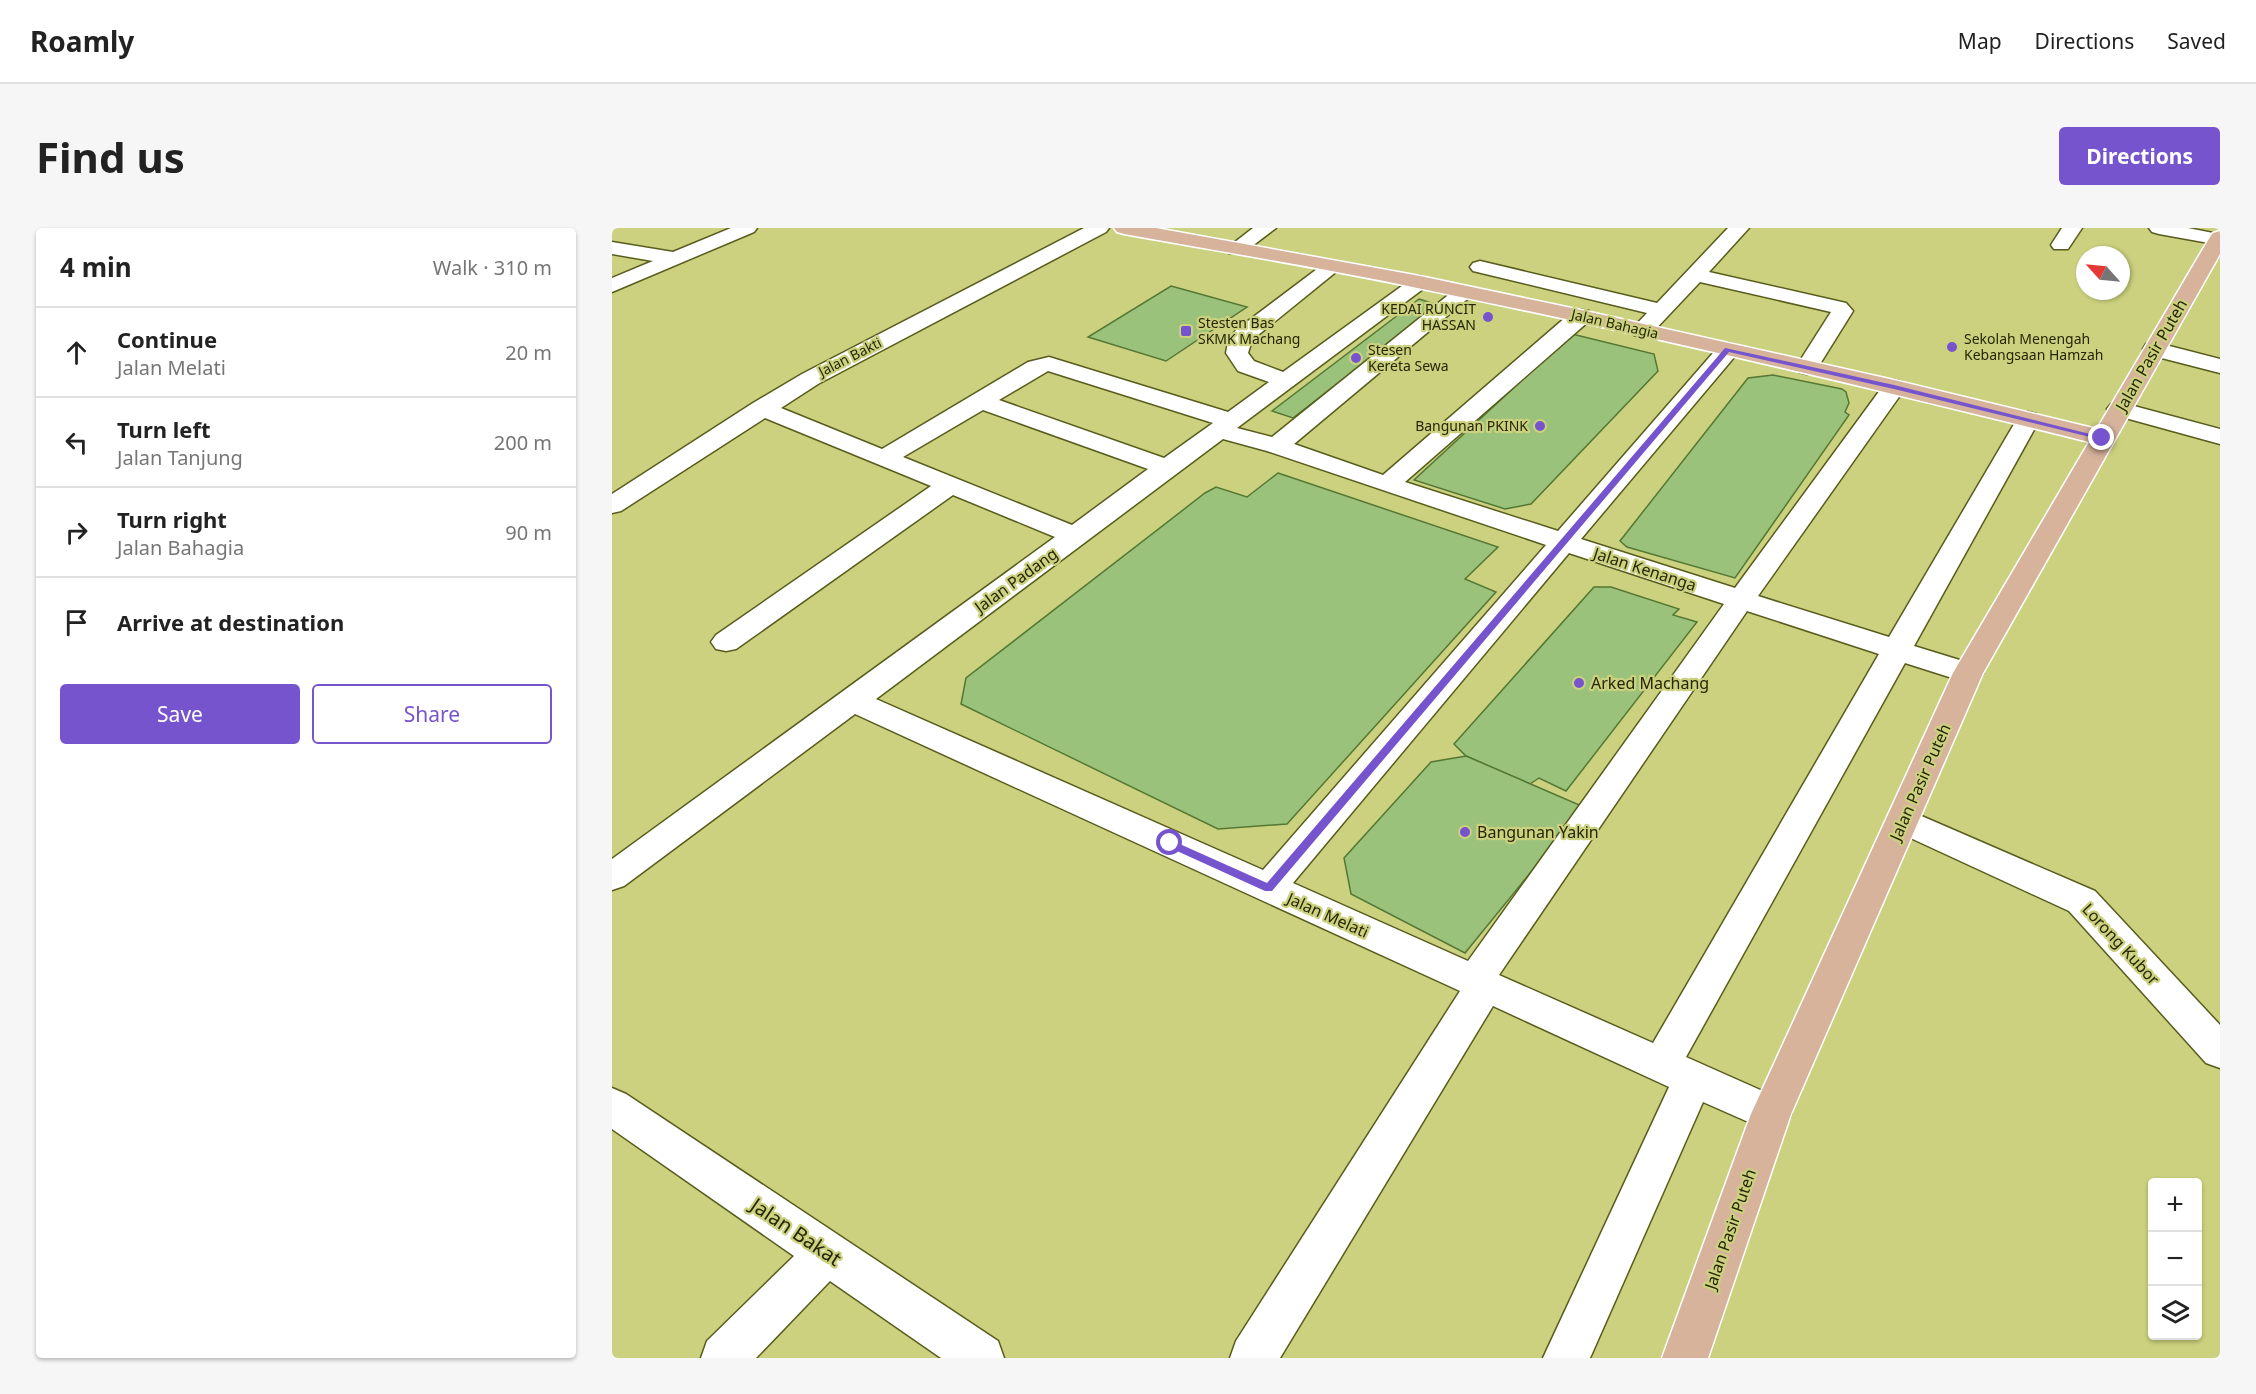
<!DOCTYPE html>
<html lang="en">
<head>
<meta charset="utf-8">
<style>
	:root { --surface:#fff; --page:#f6f6f6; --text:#222; --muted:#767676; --line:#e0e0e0; --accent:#7654cd }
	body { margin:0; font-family:"Noto Sans",sans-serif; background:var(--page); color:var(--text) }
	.controls { position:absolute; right:18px; bottom:18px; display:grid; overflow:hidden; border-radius:6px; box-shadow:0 2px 4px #0004 }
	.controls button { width:54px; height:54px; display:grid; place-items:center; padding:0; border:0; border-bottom:2px solid var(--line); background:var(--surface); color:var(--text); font:30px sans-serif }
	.compass { position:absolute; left:1464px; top:18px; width:54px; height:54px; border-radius:50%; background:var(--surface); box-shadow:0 2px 4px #0004; rotate:297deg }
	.stop { position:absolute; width:18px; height:18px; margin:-14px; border:4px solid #7654cd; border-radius:50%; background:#fff }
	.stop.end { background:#7654cd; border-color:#fff; box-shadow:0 2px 6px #0008 }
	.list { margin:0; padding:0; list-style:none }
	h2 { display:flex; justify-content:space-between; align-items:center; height:78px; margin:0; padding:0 24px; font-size:26px }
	h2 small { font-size:20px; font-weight:400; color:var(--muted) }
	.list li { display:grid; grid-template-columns:39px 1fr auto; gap:18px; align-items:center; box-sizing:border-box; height:90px; padding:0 24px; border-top:2px solid var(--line) }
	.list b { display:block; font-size:22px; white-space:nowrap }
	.list p { margin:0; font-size:20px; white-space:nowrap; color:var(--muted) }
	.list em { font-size:20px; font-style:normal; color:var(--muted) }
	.actions { display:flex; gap:12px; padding:18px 24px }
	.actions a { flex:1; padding:14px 0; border:2px solid var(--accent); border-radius:6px; text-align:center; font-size:21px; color:var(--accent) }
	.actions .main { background:var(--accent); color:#fff }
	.icon { flex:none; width:33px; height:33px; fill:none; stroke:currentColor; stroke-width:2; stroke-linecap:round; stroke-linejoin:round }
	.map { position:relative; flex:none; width:1608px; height:1130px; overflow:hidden; border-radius:6px }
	header { display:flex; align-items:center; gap:36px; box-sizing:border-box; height:84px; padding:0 30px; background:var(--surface); border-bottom:2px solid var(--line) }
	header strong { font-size:28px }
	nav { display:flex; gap:33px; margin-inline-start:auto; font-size:21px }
	.intro { display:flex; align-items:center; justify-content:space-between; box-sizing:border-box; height:144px; padding:0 36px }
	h1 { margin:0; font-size:42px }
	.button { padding:15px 27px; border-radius:6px; background:var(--accent); color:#fff; font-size:21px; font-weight:700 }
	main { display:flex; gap:36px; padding:0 36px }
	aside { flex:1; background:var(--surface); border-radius:6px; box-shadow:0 2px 4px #0004 }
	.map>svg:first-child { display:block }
	.building { fill:#9ac27a; stroke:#547833; stroke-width:1.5 }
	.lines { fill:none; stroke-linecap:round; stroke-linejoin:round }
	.minor-casing { stroke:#585c1c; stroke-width:3 }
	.major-casing { stroke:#fff; stroke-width:3 }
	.minor { fill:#fff; fill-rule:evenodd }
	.major { fill:#d7b39c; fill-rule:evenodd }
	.route { fill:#7654cd }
	.poi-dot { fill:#7654cd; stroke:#cbd17e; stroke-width:2 }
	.labels { text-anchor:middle; stroke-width:4.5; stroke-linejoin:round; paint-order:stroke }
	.far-poi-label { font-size:14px; fill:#252603; stroke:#cbd17e; text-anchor:start }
	.far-street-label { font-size:14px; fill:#252603; stroke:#cbd17e }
	.street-label { font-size:16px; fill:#252603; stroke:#cbd17e }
	.poi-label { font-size:16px; fill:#252603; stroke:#cbd17e; text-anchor:start }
	.near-street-label { font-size:20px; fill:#252603; stroke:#cbd17e }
</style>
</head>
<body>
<header>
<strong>Roamly</strong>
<nav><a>Map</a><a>Directions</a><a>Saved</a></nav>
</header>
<div class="intro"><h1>Find us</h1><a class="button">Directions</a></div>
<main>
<aside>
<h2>4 min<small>Walk · 310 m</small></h2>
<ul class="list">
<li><svg class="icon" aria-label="ahead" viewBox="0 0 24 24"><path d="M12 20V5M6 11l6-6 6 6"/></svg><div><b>Continue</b><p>Jalan Melati</p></div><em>20 m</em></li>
<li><svg class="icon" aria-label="left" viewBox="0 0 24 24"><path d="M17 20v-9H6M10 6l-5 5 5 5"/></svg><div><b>Turn left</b><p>Jalan Tanjung</p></div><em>200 m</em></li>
<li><svg class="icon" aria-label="right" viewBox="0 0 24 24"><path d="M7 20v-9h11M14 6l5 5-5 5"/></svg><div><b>Turn right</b><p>Jalan Bahagia</p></div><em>90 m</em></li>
<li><svg class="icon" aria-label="arrive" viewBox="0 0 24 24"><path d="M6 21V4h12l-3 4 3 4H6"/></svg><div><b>Arrive at destination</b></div></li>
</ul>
<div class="actions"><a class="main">Save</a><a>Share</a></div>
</aside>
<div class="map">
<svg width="1608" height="1130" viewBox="0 0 1608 1130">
	<rect width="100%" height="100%" fill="#cbd17e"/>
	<g class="building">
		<path d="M559,58L635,79L554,133L476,109Z"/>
		<path d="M807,71L826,77L681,190L660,183Z"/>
		<path d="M960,106L1042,126L1046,143L919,276L893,281L802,252Z"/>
		<path d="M1161,147L1230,161L1234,164L1237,175L1233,184L1237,187L1123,350L1015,319L1008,313L1136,150Z"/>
		<path d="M666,245L886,319L853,351L884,364L675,596L606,601L349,476L354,450L593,265L604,259L635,269Z"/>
		<path d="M982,359H999L1067,381L1061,387L1085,394L954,563L927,550L918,556L854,528L842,516Z"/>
		<path d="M854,528L972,579L853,725L739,666L732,630L819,534Z"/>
	</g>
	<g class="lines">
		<defs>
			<g id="minor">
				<path d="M119,0H145L142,4L0,64V50L41,33L0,26V14L61,24Z"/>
				<path d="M472,0H497L494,4L206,156L169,180L270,221L416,134L437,129L616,184L657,154L626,143L614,125L616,114L624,102L713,35H727L730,39L640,112L636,125L642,133L671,144L801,50L808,48L815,50L818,54L815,58L625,200L660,209L845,60L852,58L859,60L862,64L859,68L682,216L771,247L961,83L969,82L977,83L980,88L977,93L793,254L946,303L1108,117L1116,115L1124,117L1127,122L1124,127L969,311L1123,360L1274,154L1282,152L1290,154L1294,159L1146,368L1277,409L1408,186L1416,184L1424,186L1428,191L1302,418L1367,438L1371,445L1367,452L1356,455L1293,435L1074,829L1173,873L1179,886L1173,899L1159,904L1091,874L978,1130H931L1057,859L881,778L668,1130H618L624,1113L848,763L243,486L12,658L0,662V631L443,309L341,267L124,421L114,423L104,421L99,414L104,407L319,258L153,190L9,283L0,285V266L141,175L190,146ZM436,143L601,195L552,230L387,172ZM371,182L536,241L460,297L291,229ZM611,211L655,223L934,317L651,642L264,471ZM957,325L1112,376L856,733L681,655ZM1135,383L1267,426L1041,815L887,747Z"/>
				<path d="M641,0H664L631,25H617L614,21Z"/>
				<path d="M1116,0H1137L1097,44L1234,75L1241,83L1203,144L1195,146L1187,144L1184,139L1219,84L1088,54L1038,107L1030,109L1022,107L1019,102L1035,85L861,43L858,39L861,35L868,33L1045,75Z"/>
				<path d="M1450,0H1470L1456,21H1442L1439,17Z"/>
				<path d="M1537,0H1576L1606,6L1608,7V17L1547,6L1540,4Z"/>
				<path d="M1542,114L1608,131V145L1534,126L1531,121L1534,116Z"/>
				<path d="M1507,174L1608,201V216L1499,186L1495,181L1499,176Z"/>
				<path d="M1291,580L1483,663L1608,797V840L1594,835L1457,683L1279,601L1274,592L1279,583Z"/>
				<path d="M0,860L14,866L386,1113L392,1130H329L218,1053L144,1130H89L95,1113L182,1028L0,901Z"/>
			</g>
			<path id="major" d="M502,0H544L808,48L969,82L1282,152L1485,201L1598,9L1601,5L1608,3V26L1371,445L1179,886L1096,1130H1050L1139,886L1341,445L1477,214C1256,159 1033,106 810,61C711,40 611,24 512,6L505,4Z"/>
		</defs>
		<use href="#minor" class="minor-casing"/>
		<use href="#major" class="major-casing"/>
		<use href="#minor" class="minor"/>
		<use href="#major" class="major"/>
	</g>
	<path class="route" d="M1113,120L1282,157L1494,210L1490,212L1282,161L1117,124L660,663H653L554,618V613H561L655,655Z"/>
	<g class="poi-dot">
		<circle cx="876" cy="89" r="6"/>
		<rect x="568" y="97" width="12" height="12" rx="3"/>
		<circle cx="1340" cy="119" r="6"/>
		<circle cx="744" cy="130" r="6"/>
		<circle cx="928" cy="198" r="6"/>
		<circle cx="967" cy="455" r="6"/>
		<circle cx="853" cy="604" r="6"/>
	</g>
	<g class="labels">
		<g class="far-poi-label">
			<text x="864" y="86" text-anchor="end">KEDAI RUNCIT<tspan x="864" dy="16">HASSAN</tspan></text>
			<text x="586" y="100">Stesten Bas<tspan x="586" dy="16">SKMK Machang</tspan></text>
			<text x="1352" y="116">Sekolah Menengah<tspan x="1352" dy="16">Kebangsaan Hamzah</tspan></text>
			<text x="756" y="127">Stesen<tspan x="756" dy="16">Kereta Sewa</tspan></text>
			<text x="916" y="203" text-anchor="end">Bangunan PKINK</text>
		</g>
		<g class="far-street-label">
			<text transform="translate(1003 96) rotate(13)" y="5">Jalan Bahagia</text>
			<text transform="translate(238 129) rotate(-27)" y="5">Jalan Bakti</text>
		</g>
		<g class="street-label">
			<text transform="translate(1539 127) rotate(-60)" y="6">Jalan Pasir Puteh</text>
			<text transform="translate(1033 341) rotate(18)" y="6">Jalan Kenanga</text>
			<text transform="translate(404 352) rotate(-36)" y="6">Jalan Padang</text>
			<text transform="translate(1308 554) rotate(-66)" y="6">Jalan Pasir Puteh</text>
			<text transform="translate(716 687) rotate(24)" y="6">Jalan Melati</text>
			<text transform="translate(1509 716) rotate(47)" y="6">Lorong Kubor</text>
			<text transform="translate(1118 1001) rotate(-71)" y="6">Jalan Pasir Puteh</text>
		</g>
		<g class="poi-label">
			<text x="979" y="461">Arked Machang</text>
			<text x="865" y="610">Bangunan Yakin</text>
		</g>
		<g class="near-street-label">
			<text transform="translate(184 1004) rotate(34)" y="7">Jalan Bakat</text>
		</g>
	</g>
</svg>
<div class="controls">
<button>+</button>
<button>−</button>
<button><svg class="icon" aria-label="layers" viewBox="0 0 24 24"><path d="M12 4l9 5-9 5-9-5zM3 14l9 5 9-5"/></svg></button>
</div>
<svg class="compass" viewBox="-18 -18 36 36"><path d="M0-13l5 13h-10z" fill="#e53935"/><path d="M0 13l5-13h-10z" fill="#767676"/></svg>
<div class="stop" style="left:558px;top:615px"></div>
<div class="stop end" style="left:1490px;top:210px"></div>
</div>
</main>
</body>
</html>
